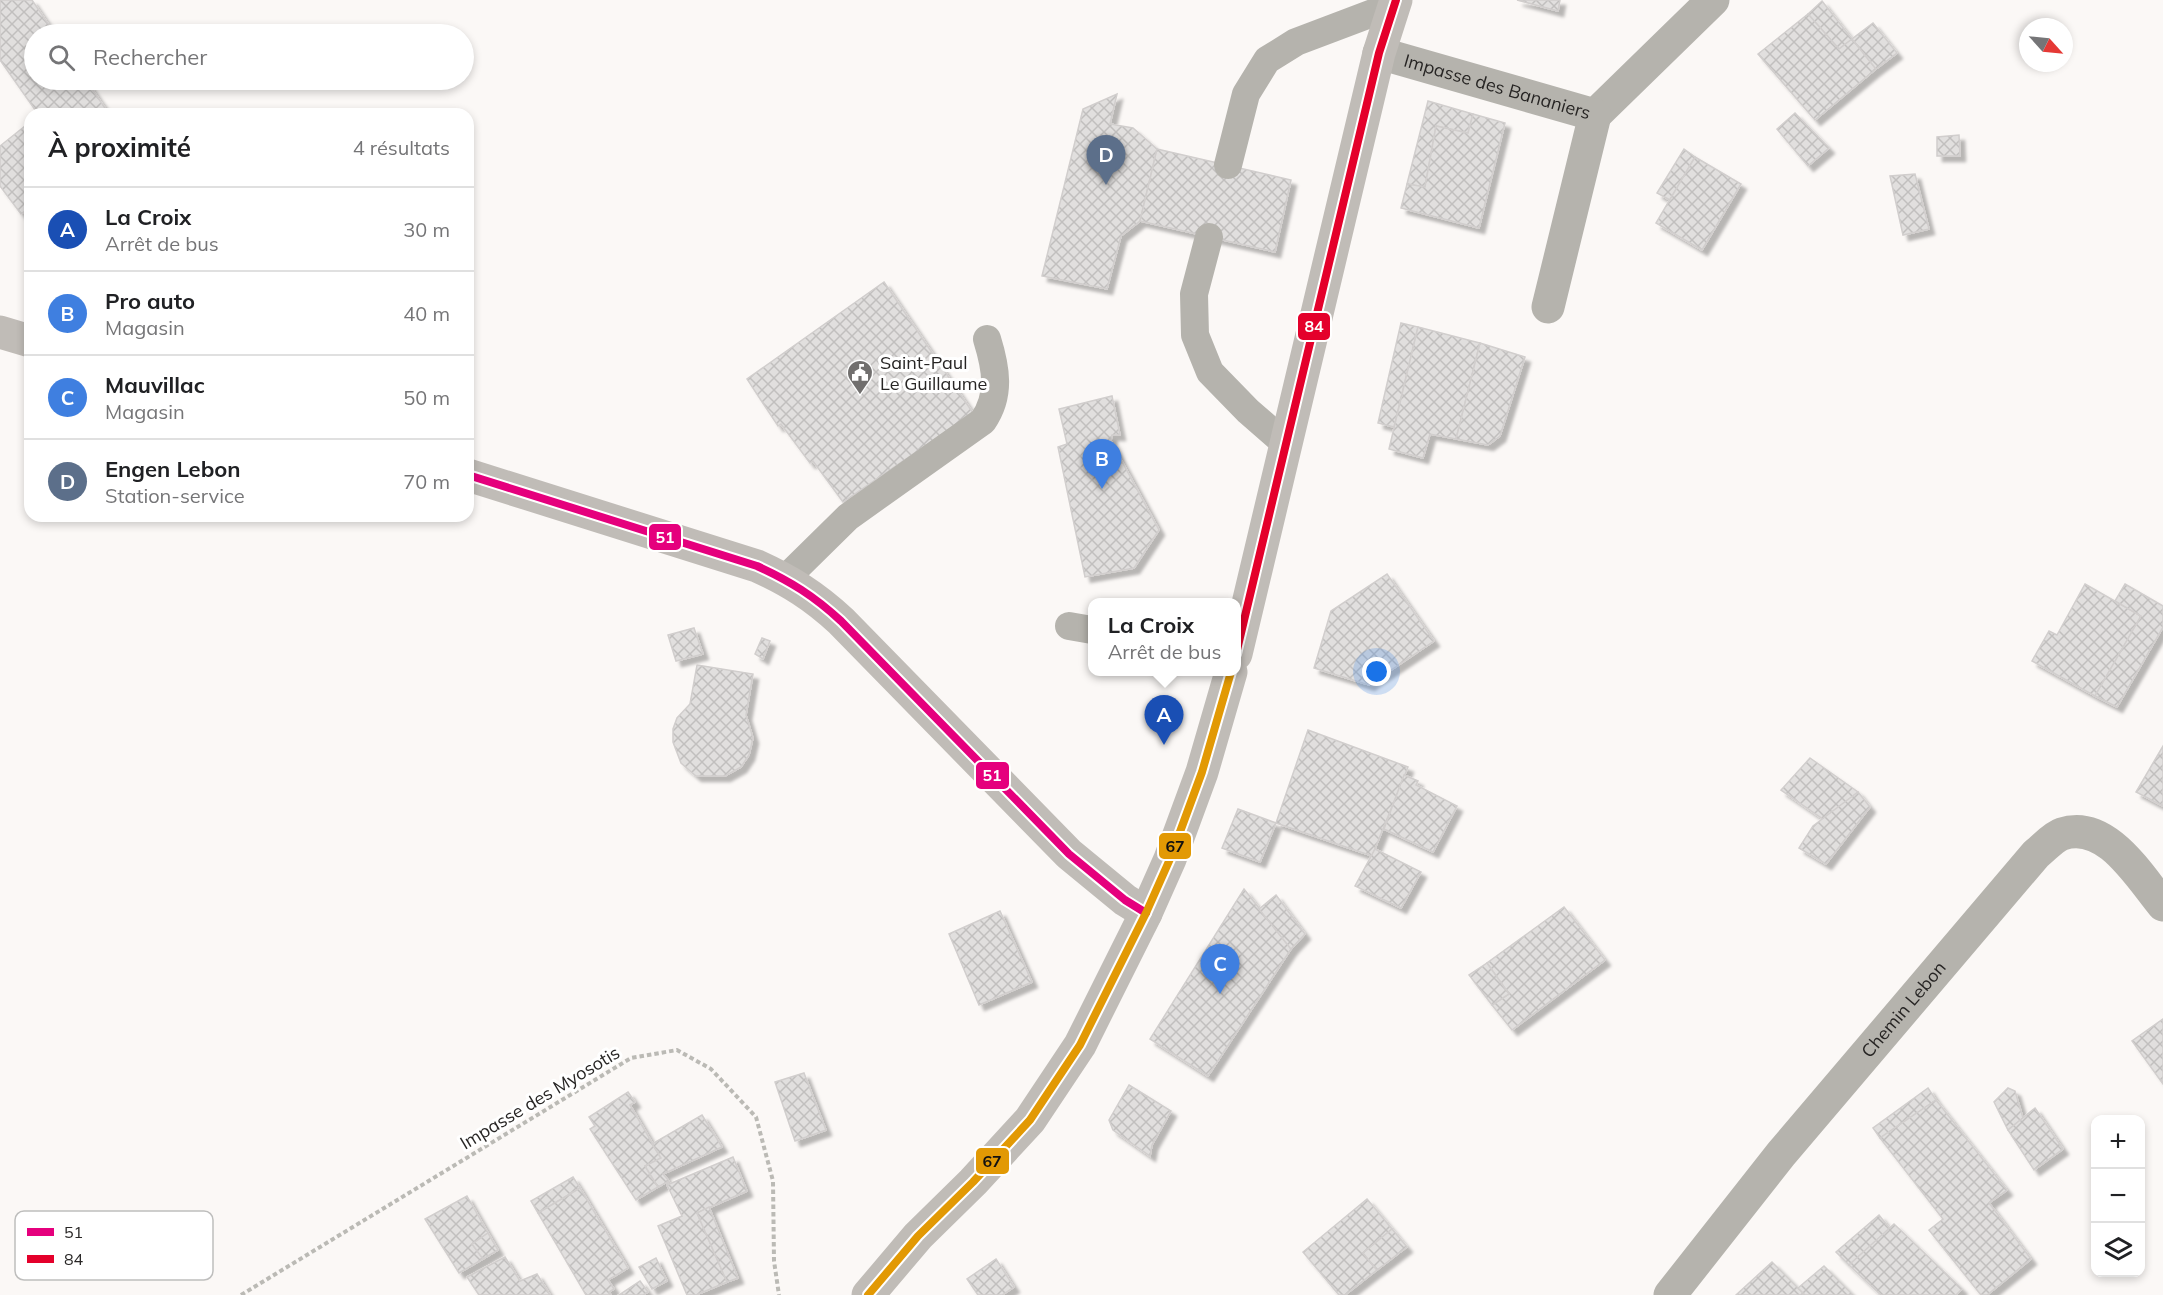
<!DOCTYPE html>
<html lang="fr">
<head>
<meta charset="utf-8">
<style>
	:root { --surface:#fff; --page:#f6f6f6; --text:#202124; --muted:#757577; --line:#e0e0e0; --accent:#716f6e }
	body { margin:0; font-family:Mulish,sans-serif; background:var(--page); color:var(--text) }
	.controls { position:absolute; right:18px; bottom:18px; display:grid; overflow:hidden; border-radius:12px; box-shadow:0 3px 9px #0003 }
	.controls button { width:54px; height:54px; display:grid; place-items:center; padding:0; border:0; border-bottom:2px solid var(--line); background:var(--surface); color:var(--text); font:30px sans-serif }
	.compass { position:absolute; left:2019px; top:18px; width:54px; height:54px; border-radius:50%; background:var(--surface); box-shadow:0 3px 9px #0003; rotate:117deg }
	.you { position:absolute; left:1377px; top:672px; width:21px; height:21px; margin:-15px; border:4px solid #fff; border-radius:50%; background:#1a73e8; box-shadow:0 0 0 9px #1a73e833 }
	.badge { display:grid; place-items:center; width:39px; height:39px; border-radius:50%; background:var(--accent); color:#fff; font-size:20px; font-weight:700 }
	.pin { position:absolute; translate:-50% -50px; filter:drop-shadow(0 2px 3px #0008) }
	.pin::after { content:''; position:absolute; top:32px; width:21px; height:18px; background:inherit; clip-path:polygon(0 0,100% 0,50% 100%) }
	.popup { position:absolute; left:1088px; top:598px; width:153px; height:78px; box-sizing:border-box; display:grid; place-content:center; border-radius:12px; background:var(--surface); filter:drop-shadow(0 2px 4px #0005); font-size:20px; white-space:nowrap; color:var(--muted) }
	.popup b { font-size:22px; color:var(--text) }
	.popup::after { content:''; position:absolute; left:50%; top:100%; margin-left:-12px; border:12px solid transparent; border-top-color:var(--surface) }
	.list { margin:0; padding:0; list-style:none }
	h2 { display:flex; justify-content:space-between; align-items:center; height:78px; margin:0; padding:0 24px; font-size:26px }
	h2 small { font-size:20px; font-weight:400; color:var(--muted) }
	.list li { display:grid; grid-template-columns:39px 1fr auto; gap:18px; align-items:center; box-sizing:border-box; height:84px; padding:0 24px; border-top:2px solid var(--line) }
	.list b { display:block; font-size:22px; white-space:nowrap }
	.list p { margin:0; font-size:20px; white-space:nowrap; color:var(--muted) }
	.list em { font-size:20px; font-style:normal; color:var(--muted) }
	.icon { flex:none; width:33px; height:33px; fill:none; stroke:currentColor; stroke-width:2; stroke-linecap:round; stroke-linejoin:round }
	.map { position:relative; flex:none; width:2163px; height:1295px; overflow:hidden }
	.search { position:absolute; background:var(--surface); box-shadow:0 3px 9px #0003; left:24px; top:24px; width:450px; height:66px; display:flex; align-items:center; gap:15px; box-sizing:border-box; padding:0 21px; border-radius:33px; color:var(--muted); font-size:22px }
	.panel { position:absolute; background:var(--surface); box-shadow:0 3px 9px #0003; left:24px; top:108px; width:450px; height:414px; border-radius:18px }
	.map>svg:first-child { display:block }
	.building { fill:url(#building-cross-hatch); stroke:#d1cecd; stroke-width:1.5; filter:url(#shadow) }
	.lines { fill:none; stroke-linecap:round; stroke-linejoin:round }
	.path { stroke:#bbbab5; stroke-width:4; stroke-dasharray:4.5 3; stroke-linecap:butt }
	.service { stroke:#b5b3ad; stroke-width:28 }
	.minor { stroke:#b5b3ad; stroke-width:33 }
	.secondary { stroke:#c0bcb7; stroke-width:33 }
	.bus-1-casing { stroke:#fff; stroke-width:12 }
	.bus-2-casing { stroke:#fff; stroke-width:12 }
	.bus-3-casing { stroke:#fff; stroke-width:12 }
	.bus-1 { stroke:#e5007d; stroke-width:8 }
	.bus-2 { stroke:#e4002b; stroke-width:8 }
	.bus-3 { stroke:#e29904; stroke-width:8 }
	.labels { text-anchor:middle; stroke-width:6; stroke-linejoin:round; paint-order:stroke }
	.street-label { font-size:18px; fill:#272524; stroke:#fff }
	.poi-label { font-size:18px; fill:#272524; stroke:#fff; text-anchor:start }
	.key { fill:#fff; stroke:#bebebd; stroke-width:1.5 }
	.key-label { font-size:16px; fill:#272524 }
	.line-badge { stroke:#fff; stroke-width:2 }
	.badge-label { font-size:16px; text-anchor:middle; font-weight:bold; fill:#fff }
	.pale-badge-label { font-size:16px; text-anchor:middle; font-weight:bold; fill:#111 }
</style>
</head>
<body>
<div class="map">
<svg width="2163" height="1295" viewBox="0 0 2163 1295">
	<defs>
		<pattern id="building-cross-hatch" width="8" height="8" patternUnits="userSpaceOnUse" patternTransform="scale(1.5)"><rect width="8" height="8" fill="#e1dfde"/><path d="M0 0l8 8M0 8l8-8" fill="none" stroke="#c1bfbe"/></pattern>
		<filter id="shadow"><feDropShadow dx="5.5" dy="5.5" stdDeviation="1.5" flood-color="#0004"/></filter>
	</defs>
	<rect width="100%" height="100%" fill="#fbf8f6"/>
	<g class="building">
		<path d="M0,0H32L55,34H34V80H86L109,114H38L0,60Z"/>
		<path d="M1517,0H1560L1558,11Z"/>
		<path d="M1822,1L1852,39L1839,49L1808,14Z"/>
		<path d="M1808,14L1839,49L1852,39L1876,69L1815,120L1758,54Z"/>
		<path d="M1873,23L1897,53L1876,69L1852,39Z"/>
		<path d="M1117,94L1110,124L1133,128L1157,149L1140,221L1121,236L1107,289L1042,276L1083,109Z"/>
		<path d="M1428,101L1473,114L1468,133L1436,126L1425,187L1407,184Z"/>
		<path d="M1795,113L1829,148L1808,166L1777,129Z"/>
		<path d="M1473,114L1505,123L1479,228L1401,208L1407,184L1425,187L1436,126L1468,133Z"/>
		<path d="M30,122V207L21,214L0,186V146Z"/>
		<path d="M1959,135L1960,156H1937V137Z"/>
		<path d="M1157,149L1291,180L1275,252L1140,221Z"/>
		<path d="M1684,149L1695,157L1670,200L1657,193Z"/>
		<path d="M1695,157L1741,184L1702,250L1656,223Z"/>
		<path d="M1915,174L1929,229L1903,235L1890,176Z"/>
		<path d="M884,282L973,413L843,502L813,461L810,463L781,424L778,426L747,379Z"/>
		<path d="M1401,323L1418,327L1394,427L1378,423Z"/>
		<path d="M1418,327L1480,343L1456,439L1430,434L1423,458L1389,449Z"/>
		<path d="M1480,343L1525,357L1500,436L1488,445L1456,439Z"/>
		<path d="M1112,396L1120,435H1112L1111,441L1159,530L1134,568L1085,577L1058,447L1067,444L1059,409Z"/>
		<path d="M1387,574L1434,641L1369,685L1314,668L1331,611Z"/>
		<path d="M2085,584L2141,616L2095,696L2032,661L2049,631L2057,635Z"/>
		<path d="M2125,584L2163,606V627L2117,707L2095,696L2141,616L2115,601Z"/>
		<path d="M694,628L703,654L676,661L668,635Z"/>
		<path d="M762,638L770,641L763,659L755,654Z"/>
		<path d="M697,665L753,674L746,715L753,738L749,755L741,767L725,776H696L681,763L673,742V729L677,718L690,704Z"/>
		<path d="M1308,730L1408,767L1372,856L1276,823Z"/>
		<path d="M2163,746V806L2136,792Z"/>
		<path d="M1810,758L1858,792L1823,819L1781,790Z"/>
		<path d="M1404,775L1418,781L1416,785L1457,806L1433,852L1384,829Z"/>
		<path d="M1858,792L1870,807L1826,864L1799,848L1813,826Z"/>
		<path d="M1238,809L1276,823L1260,862L1222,848Z"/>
		<path d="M1375,849L1421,872L1401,908L1355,886Z"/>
		<path d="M1244,889L1291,949L1208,1076L1150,1039Z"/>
		<path d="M1276,895L1305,934L1291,949L1259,909Z"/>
		<path d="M1564,907L1605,960L1512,1030L1492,1005L1509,994L1487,963Z"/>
		<path d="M1000,911L1032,982L979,1005L949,934Z"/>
		<path d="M1487,963L1509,994L1492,1005L1469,975Z"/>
		<path d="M2163,1019V1084L2132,1041Z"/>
		<path d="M804,1073L826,1130L795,1141L775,1082Z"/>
		<path d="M1129,1085L1171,1111L1152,1145L1150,1156L1113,1130L1109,1120Z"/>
		<path d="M1928,1088L1936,1100L1880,1138L1873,1128Z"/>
		<path d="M2008,1088L2015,1091L2023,1118L2008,1130L1994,1102Z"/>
		<path d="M628,1092L635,1102L630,1105L661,1158L645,1166L658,1187L636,1200L590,1129L595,1126L589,1117Z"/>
		<path d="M1936,1100L2007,1190L1989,1203L2031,1259L1987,1295H1981L1929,1230L1943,1219L1880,1138Z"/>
		<path d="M2035,1108L2063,1149L2034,1170L2008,1130Z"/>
		<path d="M702,1115L722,1147L663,1174L669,1181L658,1187L645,1166L661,1158L652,1144Z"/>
		<path d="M733,1157L747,1191L697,1213L727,1282L696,1295H687L658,1226L682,1216L667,1185Z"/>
		<path d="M573,1177L580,1188L538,1213L531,1201Z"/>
		<path d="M580,1188L628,1268L608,1280L614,1289L609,1292L611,1295H586L538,1213Z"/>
		<path d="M467,1196L488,1233L472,1244L483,1259L459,1273L425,1219Z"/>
		<path d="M1367,1199L1392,1229L1363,1253L1377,1270L1345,1295H1339L1303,1252Z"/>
		<path d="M709,1207L738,1278L727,1282L697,1213Z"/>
		<path d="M1879,1215L1890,1229L1849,1265L1836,1252Z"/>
		<path d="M1894,1224L1962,1289L1956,1295H1881L1849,1265Z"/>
		<path d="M1392,1229L1407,1247L1377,1270L1363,1253Z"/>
		<path d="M488,1233L498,1250L483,1259L472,1244Z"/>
		<path d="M505,1257L520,1281L537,1274L550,1295H479L467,1277Z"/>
		<path d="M656,1258L667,1281L652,1289L639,1267Z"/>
		<path d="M996,1259L1014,1287L1002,1295H978L967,1279Z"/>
		<path d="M1772,1262L1805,1295H1736Z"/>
		<path d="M1824,1266L1853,1295H1805L1798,1288Z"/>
		<path d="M640,1281L648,1292L643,1295H619Z"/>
	</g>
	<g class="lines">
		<path class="path" d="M241,1295L631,1058L677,1050L711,1069L756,1117L773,1181L774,1261L779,1295"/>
		<g class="service">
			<path d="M1228,165L1246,94L1267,60L1296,42L1394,5"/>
			<path d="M1209,237L1194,294L1195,335L1210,372L1248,411L1287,445"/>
			<path d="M785,579L848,517L983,421C1001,395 996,368 987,339"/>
			<path d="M1069,626L1092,630"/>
		</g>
		<g class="minor">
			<path id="s1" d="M1379,53L1595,115L1713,0"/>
			<path d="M1548,307L1595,115"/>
			<path id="s2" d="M1670,1295L1781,1154L2036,854C2044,848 2053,837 2062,834C2106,819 2139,876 2163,905"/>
		</g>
		<g class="secondary">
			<path d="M0,332L30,341"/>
			<path d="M468,475L757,566C790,581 814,596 841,621L1069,854L1125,900L1146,913"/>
			<path d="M1236,654L1379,53L1396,0"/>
			<path d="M868,1295L918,1236L973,1182L1030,1120L1080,1045L1146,913L1170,859L1202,772L1231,672"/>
		</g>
		<defs>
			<path id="bus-1" d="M468,475L757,566C790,581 814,596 841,621L1069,854L1125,900L1146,913"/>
			<path id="bus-2" d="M1236,654L1379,53L1396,0"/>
			<path id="bus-3" d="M868,1295L918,1236L973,1182L1030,1120L1080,1045L1146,913L1170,859L1202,772L1231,672"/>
		</defs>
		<use href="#bus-1" class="bus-1-casing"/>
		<use href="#bus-2" class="bus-2-casing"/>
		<use href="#bus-3" class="bus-3-casing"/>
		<use href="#bus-1" class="bus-1"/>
		<use href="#bus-2" class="bus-2"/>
		<use href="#bus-3" class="bus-3"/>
	</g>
	<defs>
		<symbol id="civic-pin" viewBox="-11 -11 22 30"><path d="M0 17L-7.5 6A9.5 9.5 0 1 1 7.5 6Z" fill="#716f6e" stroke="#fff"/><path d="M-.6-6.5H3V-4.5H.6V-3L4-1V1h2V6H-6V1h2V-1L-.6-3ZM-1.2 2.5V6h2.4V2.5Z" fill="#fff"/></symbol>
	</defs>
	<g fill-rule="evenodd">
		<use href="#civic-pin" x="845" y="358" width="30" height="40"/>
	</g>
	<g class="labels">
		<g class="street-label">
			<text dy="6" stroke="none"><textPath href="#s1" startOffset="123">Impasse des Bananiers</textPath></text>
			<text dy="6" stroke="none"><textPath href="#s2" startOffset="369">Chemin Lebon</textPath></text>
			<text transform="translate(540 1098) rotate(-31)" y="6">Impasse des Myosotis</text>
		</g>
		<g class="poi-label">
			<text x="880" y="369">Saint-Paul<tspan x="880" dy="21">Le Guillaume</tspan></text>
		</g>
	</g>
	<rect x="15" y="1211" width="198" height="69" rx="9" class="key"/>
	<rect x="27" y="1228" width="27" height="8" fill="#e5007d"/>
	<rect x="27" y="1255" width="27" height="8" fill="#e4002b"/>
	<g class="key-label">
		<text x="64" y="1238">51</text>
		<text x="64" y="1265">84</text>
	</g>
	<g class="line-badge">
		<rect x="1297" y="312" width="34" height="29" rx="6" fill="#e4002b"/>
		<rect x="648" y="523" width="34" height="28" rx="6" fill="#e5007d"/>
		<rect x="975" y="761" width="35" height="29" rx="6" fill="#e5007d"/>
		<rect x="1158" y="832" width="34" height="28" rx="6" fill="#e29904"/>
		<rect x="975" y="1147" width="35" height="28" rx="6" fill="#e29904"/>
	</g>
	<g class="badge-label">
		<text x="1314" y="332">84</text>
		<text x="665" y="543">51</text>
		<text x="992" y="781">51</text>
	</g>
	<g class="pale-badge-label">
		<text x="1175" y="852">67</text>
		<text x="992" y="1167">67</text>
	</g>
</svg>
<div class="controls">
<button>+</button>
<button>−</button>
<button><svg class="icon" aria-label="layers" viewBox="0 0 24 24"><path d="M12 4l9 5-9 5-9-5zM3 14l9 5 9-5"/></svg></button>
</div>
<svg class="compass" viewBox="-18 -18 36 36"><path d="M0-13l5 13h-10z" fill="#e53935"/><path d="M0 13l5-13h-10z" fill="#757577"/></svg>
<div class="you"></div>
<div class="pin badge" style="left:1164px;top:745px;background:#1a4fb4">A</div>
<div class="popup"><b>La Croix</b>Arrêt de bus</div>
<div class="pin badge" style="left:1102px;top:489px;background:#3f7fe0">B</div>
<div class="pin badge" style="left:1220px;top:994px;background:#3f7fe0">C</div>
<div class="pin badge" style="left:1106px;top:185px;background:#5c6f8a">D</div>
<div class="search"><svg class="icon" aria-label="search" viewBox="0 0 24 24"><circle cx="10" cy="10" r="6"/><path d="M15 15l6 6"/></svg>Rechercher</div>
<section class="panel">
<h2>À proximité<small>4 résultats</small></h2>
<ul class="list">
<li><span class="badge" style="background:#1a4fb4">A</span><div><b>La Croix</b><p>Arrêt de bus</p></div><em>30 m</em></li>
<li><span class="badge" style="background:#3f7fe0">B</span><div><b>Pro auto</b><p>Magasin</p></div><em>40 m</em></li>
<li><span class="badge" style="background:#3f7fe0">C</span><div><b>Mauvillac</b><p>Magasin</p></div><em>50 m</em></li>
<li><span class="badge" style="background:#5c6f8a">D</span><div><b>Engen Lebon</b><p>Station-service</p></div><em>70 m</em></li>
</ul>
</section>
</div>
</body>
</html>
